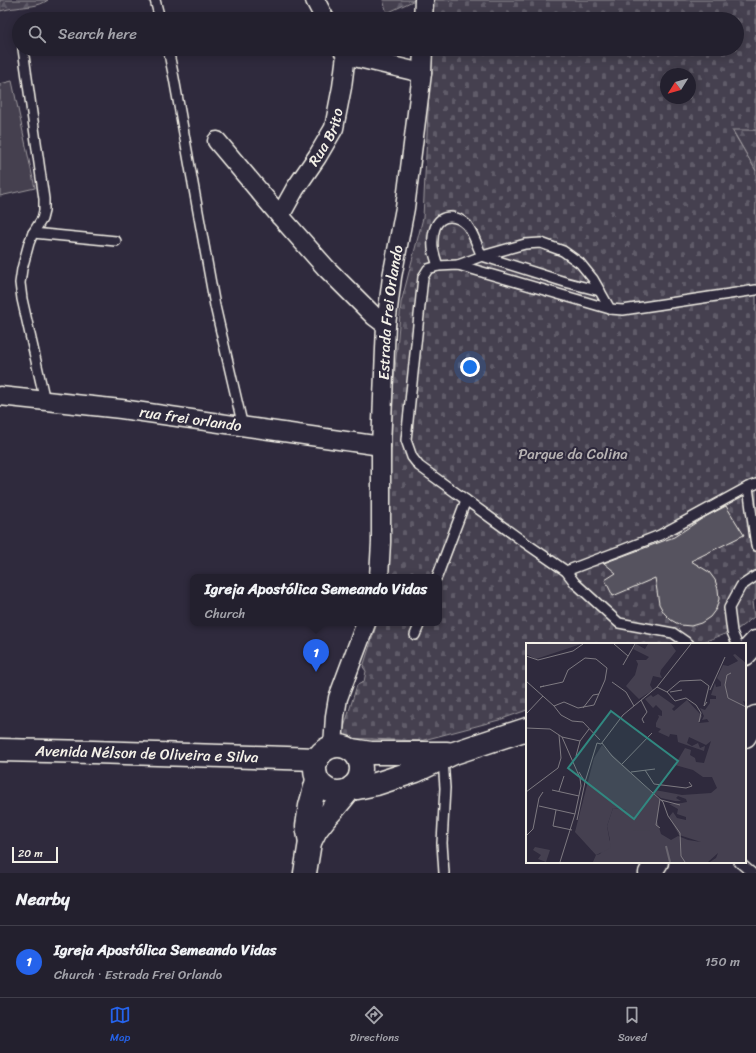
<!DOCTYPE html>
<html lang="en">
<head>
<meta charset="utf-8">
<style>
	:root { --surface:#23202e; --page:#2f2d3a; --text:#f1f3f6; --muted:#a3a3aa; --line:#403e4a; --accent:#2563eb }
	body { margin:0; font-family:Sriracha,sans-serif; background:var(--page); color:var(--text) }
	.compass { position:absolute; left:660px; top:68px; width:36px; height:36px; border-radius:50%; background:var(--surface); box-shadow:0 2px 10px #0003; rotate:233deg }
	.scale { position:absolute; left:12px; bottom:10px; width:46px; box-sizing:border-box; padding-left:4px; border:2px solid #f4f1e8; border-top:0; font-size:11px; line-height:14px; white-space:nowrap; color:#f4f1e8; -webkit-text-stroke:3px #2f2a3d; paint-order:stroke }
	.you { position:absolute; left:470px; top:367px; width:14px; height:14px; margin:-10px; border:3px solid #fff; border-radius:50%; background:#1a73e8; box-shadow:0 0 0 6px #1a73e833 }
	.badge { display:grid; place-items:center; width:26px; height:26px; border-radius:50%; background:var(--accent); color:#fff; font-size:13px; font-weight:700 }
	.pin { position:absolute; translate:-50% -33px; filter:drop-shadow(0 1px 2px #0008) }
	.pin::after { content:''; position:absolute; top:21px; width:14px; height:12px; background:inherit; clip-path:polygon(0 0,100% 0,50% 100%) }
	.popup { position:absolute; left:190px; top:574px; width:252px; height:52px; box-sizing:border-box; display:grid; place-content:center; border-radius:8px; background:var(--surface); filter:drop-shadow(0 1px 3px #0005); font-size:13px; white-space:nowrap; color:var(--muted) }
	.popup b { font-size:15px; color:var(--text) }
	.popup::after { content:''; position:absolute; left:50%; top:100%; margin-left:-8px; border:8px solid transparent; border-top-color:var(--surface) }
	.list { margin:0; padding:0; list-style:none }
	h2 { display:flex; justify-content:space-between; align-items:center; height:52px; margin:0; padding:0 16px; font-size:17px }
	h2 small { font-size:13px; font-weight:400; color:var(--muted) }
	.list li { display:grid; grid-template-columns:26px 1fr auto; gap:12px; align-items:center; box-sizing:border-box; height:72px; padding:0 16px; border-top:1px solid var(--line) }
	.list b { display:block; font-size:15px; white-space:nowrap }
	.list p { margin:0; font-size:13px; white-space:nowrap; color:var(--muted) }
	.list em { font-size:13px; font-style:normal; color:var(--muted) }
	.icon { flex:none; width:22px; height:22px; fill:none; stroke:currentColor; stroke-width:2; stroke-linecap:round; stroke-linejoin:round }
	.map { position:relative; flex:none; width:756px; height:873px; overflow:hidden }
	.search { position:absolute; background:var(--surface); box-shadow:0 2px 10px #0003; left:12px; right:12px; top:12px; height:44px; display:flex; align-items:center; gap:10px; box-sizing:border-box; padding:0 14px; border-radius:22px; color:var(--muted); font-size:15px }
	.sheet { height:124px; background:var(--surface) }
	nav { display:flex; justify-content:space-around; align-items:center; box-sizing:border-box; height:56px; border-top:1px solid var(--line); background:var(--surface); font-size:11px; color:var(--muted) }
	nav a { display:grid; justify-items:center; gap:2px }
	nav .on { color:var(--accent) }
	.map>svg:first-child { display:block }
	.grass { fill:#454050; stroke:#9c989c }
	.forest { fill:url(#forest-firs); stroke:#9c989c }
	.cemetery { fill:url(#cemetery-stones); stroke:#9c989c; fill-rule:evenodd }
	.building { fill:#56525f; stroke:#f4f1e8 }
	.lines { fill:none; stroke-linecap:round; stroke-linejoin:round }
	.lane-casing { stroke:#f4f1e8; stroke-width:12 }
	.street-casing { stroke:#f4f1e8; stroke-width:21 }
	.secondary-casing { stroke:#f4f1e8; stroke-width:25 }
	.lane { stroke:#2f2a3d; stroke-width:9 }
	.street { stroke:#2f2a3d; stroke-width:18 }
	.secondary { stroke:#2f2a3d; stroke-width:22 }
	.labels { text-anchor:middle; stroke-width:4; stroke-linejoin:round; paint-order:stroke }
	.street-label { font-size:15px; fill:#f4f1e8; stroke:#2f2a3d }
	.park-label { font-size:15px; fill:#b7b3b3; stroke:#2f2a3d }
	.inset-river { fill:none; stroke:#6a6670; stroke-width:2 }
	.inset-road { fill:none; stroke:#7e7a81; stroke-width:1 }
	.view { fill:#318880; fill-opacity:0.15; stroke:#318880; stroke-width:2 }
	.inset-edge { fill:none; stroke:#f4f1e8; stroke-width:2 }
</style>
</head>
<body>
<div class="map">
<svg width="756" height="873" viewBox="0 0 756 873">
	<defs>
		<pattern id="forest-firs" width="22" height="20" patternUnits="userSpaceOnUse"><rect width="22" height="20" fill="#454050"/><path d="M5 1l3.5 6h-7zM16 11l3.5 6h-7z" fill="#605c69"/></pattern>
		<pattern id="cemetery-stones" width="16" height="16" patternUnits="userSpaceOnUse"><rect width="16" height="16" fill="#454050"/><path d="M2 7V4a2 2 0 0 1 4 0v3zM10 15v-3a2 2 0 0 1 4 0v3z" fill="#605c69"/></pattern>
	</defs>
	<rect width="100%" height="100%" fill="#2f2a3d"/>
	<filter id="ink" filterUnits="userSpaceOnUse"><feTurbulence type="fractalNoise" baseFrequency=".025" numOctaves="2"/><feDisplacementMap in="SourceGraphic" scale="8" xChannelSelector="R" yChannelSelector="G"/><feConvolveMatrix kernelMatrix="1 2 1 2 8 2 1 2 1" color-interpolation-filters="sRGB"/></filter>
	<g filter="url(#ink)">
		<path class="grass" d="M12,81L35,188L0,196V84Z"/>
		<g class="forest">
			<path d="M0,0H48C38,7 28,6 16,8C11,8 5,10 0,11Z"/>
			<path d="M383,0H415L387,13Z"/>
			<path d="M732,129L756,130V171Z"/>
		</g>
		<path class="cemetery" d="M434,0H756V130H732L756,171V599L752,602L754,617L738,629L698,644H527V710L499,720L420,741L345,738L343,731L357,685L364,682L366,671L363,667L377,623H439V577H387L393,391L401,303L423,218L431,49H737V19H433ZM666,74H690V98H666Z"/>
		<path class="building" d="M726,506L744,535L691,561L709,572L715,580L718,589L719,599L716,609L710,617L701,623L691,626L680,625L671,620L664,613L659,604L655,578L613,596L605,580L616,573L604,563L674,537L703,518Z"/>
		<g class="lines">
			<defs>
				<g id="lane">
					<path d="M155,0L160,19"/>
					<path d="M23,49L44,199V211L42,219L33,233L29,243L22,269L20,283L22,299L45,401"/>
					<path d="M168,49L174,78L215,306L243,427"/>
					<path d="M33,233L116,241"/>
					<path d="M458,265L482,256L525,244L541,243L563,251L580,263L593,279L610,309"/>
					<path d="M438,266C436,260 434,254 433,248C432,235 434,217 450,217C457,217 462,220 467,225C474,234 477,246 482,256L565,282L600,291"/>
					<path d="M756,484L748,487L756,546"/>
					<path d="M566,571L587,563L622,550L660,535L748,487"/>
					<path d="M437,577L466,500"/>
					<path d="M415,635L420,623"/>
					<path d="M689,644L673,633L619,623L575,583L566,571L524,542L419,466L412,457L406,440L423,277L428,269L438,266L458,265L610,309L623,310L756,290"/>
					<path d="M737,644L732,632L729,608L741,586L756,576"/>
					<path d="M443,759L445,788L442,843L444,873"/>
					<path d="M739,862L752,873"/>
				</g>
				<g id="street">
					<path d="M315,0L325,19"/>
					<path d="M423,19L424,0"/>
					<path d="M346,55L422,73"/>
					<path d="M217,141L280,216L326,268L374,316L386,325"/>
					<path id="s1" d="M280,216L295,189L317,157L334,128L342,87L346,55L342,49"/>
					<path id="s2" d="M0,396L121,409L381,446"/>
					<path id="s3" d="M379,577L381,542V446L386,325L392,277L405,208L422,73L423,49"/>
					<path d="M333,747L335,716L338,698L366,623"/>
				</g>
				<g id="secondary">
					<path d="M745,654L756,642"/>
					<path d="M745,736L756,717"/>
					<circle cx="338" cy="769" r="23"/>
					<path id="s4" d="M0,750L93,752L317,759"/>
					<path d="M351,750L371,753H447"/>
					<path d="M352,787L357,788L376,784L416,771L454,753L527,729"/>
					<path d="M310,842L307,826L310,806L317,780"/>
					<path d="M305,873L310,842L316,830L326,817L336,806L350,789"/>
					<path d="M650,873L657,862"/>
				</g>
			</defs>
			<use href="#lane" class="lane-casing"/>
			<use href="#street" class="street-casing"/>
			<use href="#secondary" class="secondary-casing"/>
			<use href="#lane" class="lane"/>
			<use href="#street" class="street"/>
			<use href="#secondary" class="secondary"/>
		</g>
	</g>
	<g class="labels">
		<g class="street-label">
			<text dy="5" stroke="none"><textPath href="#s1" startOffset="92">Rua Brito</textPath></text>
			<text dy="5" stroke="none"><textPath href="#s3" startOffset="265">Estrada Frei Orlando</textPath></text>
			<text dy="5" stroke="none"><textPath href="#s2" startOffset="192">rua frei orlando</textPath></text>
			<text dy="5" stroke="none"><textPath href="#s4" startOffset="147">Avenida Nélson de Oliveira e Silva</textPath></text>
		</g>
		<g class="park-label">
			<text x="573" y="459">Parque da Colina</text>
		</g>
	</g>
	<g transform="translate(526 643)">
		<rect width="220" height="220" fill="#2f2a3d"/>
		<path d="M0,1H55L10,16L0,11ZM110,1L119,6L122,1H145L150,8L135,27L134,31L136,35L127,33L124,42L127,47L113,56L100,43L109,32L112,21L110,17H120L123,14L107,6ZM209,11L220,20V59L217,58L220,65V219H184L190,215L192,210L182,219H67L70,212L74,211L84,197L81,183L87,165L100,167L95,174L131,178L135,191L145,197L152,193L162,197L175,199L153,192L143,174L147,169L151,175L160,177V174L151,171L152,166L143,161L156,160L161,159L160,156L152,153L150,155L155,158H149L135,155L128,150L129,147L156,152L185,150L191,145L186,134H177L167,127L149,122L159,105L165,107L164,112L169,115L170,119L178,120L185,98L180,102L163,94L161,100L166,103L172,100L174,105L179,103L178,108L152,99L151,92L144,91L143,94L132,89L135,86L130,84V80L133,74L132,72L136,73V68L130,62L127,65L119,56L125,52L127,54L132,51L149,63L146,66L148,68L161,57L176,73L173,80L183,79L181,76L176,77L178,73L174,65L179,67L184,60V56H190V53L185,52L189,40L190,44L195,43V39L191,35L197,22L202,23L212,18L207,12ZM9,204L24,207L20,219L12,216L15,212L7,207Z" fill="#454050"/>
		<path d="M76,102L134,157L131,178L123,188L107,187L94,174L100,167L87,165L81,183L85,205L70,212L49,189L68,115Z" fill="#454050"/>
		<path class="inset-river" d="M140,203L144,219"/>
		<path class="inset-road" d="M88,1L102,13M0,13L12,17L47,8L57,1M97,22L109,1M205,30L201,32L199,42L202,55L220,64M0,38L28,63L35,72L46,78L57,79L74,97M86,39L100,49L108,63M18,43L14,44L37,39L42,27L59,15L70,16L81,25L79,37L68,62L52,65L38,59L28,63M131,44L141,49L154,38L175,37L183,43L178,63L181,59M184,47L199,14M141,49L149,58L160,55L170,62L175,70L173,79M144,49L156,47M115,57L121,69L116,76L118,80M57,65L67,52L73,51M1,70L17,53M0,85L24,86L36,94L54,135L55,143L49,171L34,219M36,94L54,98L50,113M54,98L63,86M71,100L75,101L97,72L131,44L165,1M76,100L86,113L137,159L142,173L154,190L155,213L159,219M96,121L126,90M119,127L128,141L160,145L166,143L163,139M105,129L129,126M59,139L71,100M26,147L53,153M33,148L38,133M0,149L32,125L35,115L33,92M135,157L154,162M13,163L49,171M30,167L27,183L46,187M51,177L59,139L53,129M134,185L130,182L134,156M0,193L7,186L13,155L17,149"/>
		<path class="view" d="M85,68L152,118L108,176L42,125Z"/>
		<rect width="220" height="220" class="inset-edge"/>
	</g>
</svg>
<svg class="compass" viewBox="-18 -18 36 36"><path d="M0-13l5 13h-10z" fill="#e53935"/><path d="M0 13l5-13h-10z" fill="#a3a3aa"/></svg>
<div class="scale">20 m</div>
<div class="you"></div>
<div class="pin badge" style="left:316px;top:672px">1</div>
<div class="popup"><b>Igreja Apostólica Semeando Vidas</b>Church</div>
<div class="search"><svg class="icon" aria-label="search" viewBox="0 0 24 24"><circle cx="10" cy="10" r="6"/><path d="M15 15l6 6"/></svg>Search here</div>
</div>
<section class="sheet">
<h2>Nearby<small></small></h2>
<ul class="list">
<li><span class="badge">1</span><div><b>Igreja Apostólica Semeando Vidas</b><p>Church · Estrada Frei Orlando</p></div><em>150 m</em></li>
</ul>
</section>
<nav>
<a class="on"><svg class="icon" aria-label="map" viewBox="0 0 24 24"><path d="M3 6l6-2 6 2 6-2v14l-6 2-6-2-6 2zM9 4v14M15 6v14"/></svg>Map</a>
<a><svg class="icon" aria-label="directions" viewBox="0 0 24 24"><path d="M12 3l9 9-9 9-9-9zM9 14v-3h6M13 9l2 2-2 2"/></svg>Directions</a>
<a><svg class="icon" aria-label="saved" viewBox="0 0 24 24"><path d="M7 4h10v16l-5-4-5 4z"/></svg>Saved</a>
</nav>
</body>
</html>
